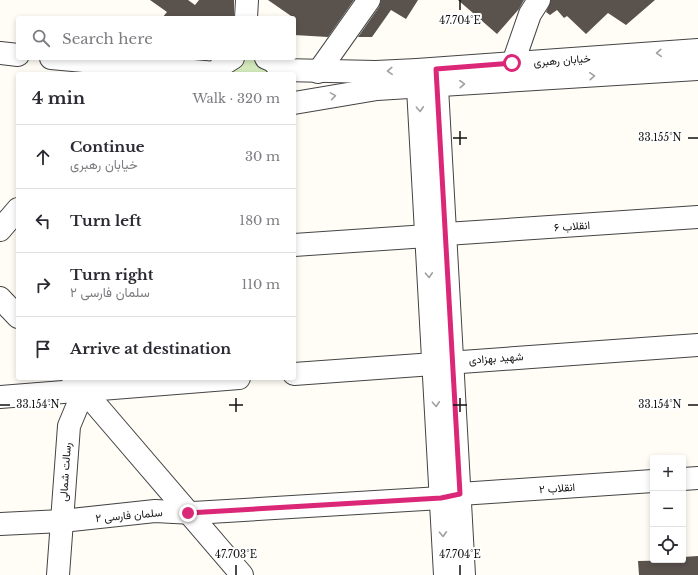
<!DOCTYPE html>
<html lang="en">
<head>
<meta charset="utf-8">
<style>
	:root { --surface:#fff; --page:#f2f2f3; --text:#2b2b33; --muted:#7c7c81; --line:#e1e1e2 }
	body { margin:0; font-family:"Libre Baskerville",Vazirmatn,serif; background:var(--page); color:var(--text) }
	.controls { position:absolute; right:12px; bottom:12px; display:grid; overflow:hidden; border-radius:4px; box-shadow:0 2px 6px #0003 }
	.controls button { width:36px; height:36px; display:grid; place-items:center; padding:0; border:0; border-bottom:1px solid var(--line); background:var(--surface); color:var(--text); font:20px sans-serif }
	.stop { position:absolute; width:12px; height:12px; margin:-9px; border:3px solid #db2777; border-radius:50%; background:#fff }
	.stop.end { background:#db2777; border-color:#fff; box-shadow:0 1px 4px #0008 }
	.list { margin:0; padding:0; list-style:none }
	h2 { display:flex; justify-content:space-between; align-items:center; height:52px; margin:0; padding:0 16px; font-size:17px }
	h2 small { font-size:13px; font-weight:400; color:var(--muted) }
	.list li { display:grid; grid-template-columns:26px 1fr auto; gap:12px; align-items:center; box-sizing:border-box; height:64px; padding:0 16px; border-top:1px solid var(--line) }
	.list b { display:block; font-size:15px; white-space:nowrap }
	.list p { margin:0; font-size:13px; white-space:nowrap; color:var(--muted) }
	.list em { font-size:13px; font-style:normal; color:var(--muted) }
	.icon { flex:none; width:22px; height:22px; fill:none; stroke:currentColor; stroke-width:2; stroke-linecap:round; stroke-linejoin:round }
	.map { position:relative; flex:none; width:698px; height:575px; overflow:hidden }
	.search { position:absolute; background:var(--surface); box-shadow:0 2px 6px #0003; left:16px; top:16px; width:280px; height:44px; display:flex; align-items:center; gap:10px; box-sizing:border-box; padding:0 14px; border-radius:4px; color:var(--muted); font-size:15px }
	.panel { position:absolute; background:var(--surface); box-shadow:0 2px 6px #0003; left:16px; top:72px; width:280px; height:308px; border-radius:4px }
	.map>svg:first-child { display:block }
	.green { fill:#d5ebbd }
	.building { fill:#5a524d }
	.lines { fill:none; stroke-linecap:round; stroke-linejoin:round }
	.minor-casing { stroke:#444; stroke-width:24 }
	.minor { stroke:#fff; stroke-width:22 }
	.oneway { stroke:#a0a0a0 }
	.route { stroke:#db2777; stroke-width:5 }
	.ticks { fill:none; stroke:#111; stroke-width:1.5 }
	.labels { text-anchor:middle; stroke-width:4; stroke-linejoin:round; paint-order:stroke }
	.street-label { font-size:11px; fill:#111; stroke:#fff }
	.ticks-label { font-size:10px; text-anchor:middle; fill:#111; stroke:#fff; stroke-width:4; stroke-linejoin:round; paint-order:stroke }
</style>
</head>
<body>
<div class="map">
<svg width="698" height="575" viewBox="0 0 698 575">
	<rect width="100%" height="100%" fill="#fffdf5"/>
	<path class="green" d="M251,59L264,62L280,74H222L239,62Z"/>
	<g class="building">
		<path d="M150,0H188L195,5L199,0H234V18H162L167,12Z"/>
		<path d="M268,0H354L328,37L294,35V18Z"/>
		<path d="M381,0H418L406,19L391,10L372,37H358L379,7Z"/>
		<path d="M458,0H524L519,9L497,34Z"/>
		<path d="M551,0H655L626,25L608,13L586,34L567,16L564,18L557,10L550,15L546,12Z"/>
		<path d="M698,556V575H639L638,561L683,560V557Z"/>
	</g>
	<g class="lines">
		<defs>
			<g id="minor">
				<path d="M246,18L247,0"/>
				<path d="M0,53L18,55"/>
				<path d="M51,58L215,73"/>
				<path d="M266,58L273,61L284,74"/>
				<path d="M513,63L530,14L539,0"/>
				<path d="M436,69L464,575"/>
				<path d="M282,70L376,72L417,70L698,50"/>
				<path d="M417,70L445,575"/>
				<path d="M318,72L369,0"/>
				<path d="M215,74L222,65L233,58"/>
				<path d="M294,103L377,89L698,69"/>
				<path d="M0,230L18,209"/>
				<path d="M446,234L698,217"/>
				<path d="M294,245L427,236"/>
				<path d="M0,298L18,317"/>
				<path d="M294,374L698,345"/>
				<path d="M73,378L242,575"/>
				<path d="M0,397L239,378"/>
				<path d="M683,479L698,478"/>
				<path d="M0,524L62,521L155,511L193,513L441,498L460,494L653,481"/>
				<path d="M58,575L69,426L84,390L94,382"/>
			</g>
		</defs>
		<use href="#minor" class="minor-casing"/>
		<use href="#minor" class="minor"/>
	</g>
	<defs><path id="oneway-chevron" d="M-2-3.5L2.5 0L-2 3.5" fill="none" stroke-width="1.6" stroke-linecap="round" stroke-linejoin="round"/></defs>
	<g class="oneway">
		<use href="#oneway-chevron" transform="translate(659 53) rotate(176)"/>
		<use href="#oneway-chevron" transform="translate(390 71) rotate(177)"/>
		<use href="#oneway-chevron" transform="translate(592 76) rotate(-4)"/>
		<use href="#oneway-chevron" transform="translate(462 84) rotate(-4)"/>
		<use href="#oneway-chevron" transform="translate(333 96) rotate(-9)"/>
		<use href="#oneway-chevron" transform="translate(420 109) rotate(87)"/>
		<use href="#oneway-chevron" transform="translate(429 275) rotate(87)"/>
		<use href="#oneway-chevron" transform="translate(436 404) rotate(87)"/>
		<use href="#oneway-chevron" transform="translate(443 534) rotate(87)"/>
	</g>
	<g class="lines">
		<path class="route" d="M188,513L441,498L460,494L436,69L512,63"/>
	</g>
	<path class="ticks" d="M460,0V10M460,131V145M453,138H467M688,138H698M236,398V412M460,398V412M0,405H10M229,405H243M453,405H467M688,405H698M236,565V575M460,565V575"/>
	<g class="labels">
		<g class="street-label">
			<text transform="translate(562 60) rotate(-4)" y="4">خیابان رهبری</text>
			<text transform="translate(572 226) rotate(-4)" y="4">انقلاب ۶</text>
			<text transform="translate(496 358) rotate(-4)" y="4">شهید بهزادی</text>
			<text transform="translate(65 472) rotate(-86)" y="4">رسالت شمالی</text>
			<text transform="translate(557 488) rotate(-4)" y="4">انقلاب ۲</text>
			<text transform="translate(129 515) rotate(-5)" y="4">سلمان فارسی ۲</text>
		</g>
	</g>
	<g class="ticks-label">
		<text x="460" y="24">47.704°E</text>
		<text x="660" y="141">33.155°N</text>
		<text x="38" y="408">33.154°N</text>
		<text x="660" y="408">33.154°N</text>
		<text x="236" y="558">47.703°E</text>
		<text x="460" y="558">47.704°E</text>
	</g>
</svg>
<div class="controls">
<button>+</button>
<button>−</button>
<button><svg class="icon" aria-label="locate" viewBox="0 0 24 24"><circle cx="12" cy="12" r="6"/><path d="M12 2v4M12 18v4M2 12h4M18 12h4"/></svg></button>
</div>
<div class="stop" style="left:512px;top:63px"></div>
<div class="stop end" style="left:188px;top:513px"></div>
<div class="search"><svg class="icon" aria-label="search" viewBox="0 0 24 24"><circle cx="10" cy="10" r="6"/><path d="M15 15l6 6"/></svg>Search here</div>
<section class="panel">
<h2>4 min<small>Walk · 320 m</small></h2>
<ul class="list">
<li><svg class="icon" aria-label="ahead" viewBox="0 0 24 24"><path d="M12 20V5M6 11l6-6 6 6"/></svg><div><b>Continue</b><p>خیابان رهبری</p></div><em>30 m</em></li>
<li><svg class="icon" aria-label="left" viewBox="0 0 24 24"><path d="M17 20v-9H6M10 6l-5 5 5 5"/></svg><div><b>Turn left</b></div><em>180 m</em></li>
<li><svg class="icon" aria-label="right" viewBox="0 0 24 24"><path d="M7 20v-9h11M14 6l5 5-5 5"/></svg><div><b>Turn right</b><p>سلمان فارسی ۲</p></div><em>110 m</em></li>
<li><svg class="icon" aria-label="arrive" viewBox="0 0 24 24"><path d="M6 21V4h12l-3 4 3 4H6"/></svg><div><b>Arrive at destination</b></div></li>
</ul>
</section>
</div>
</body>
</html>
